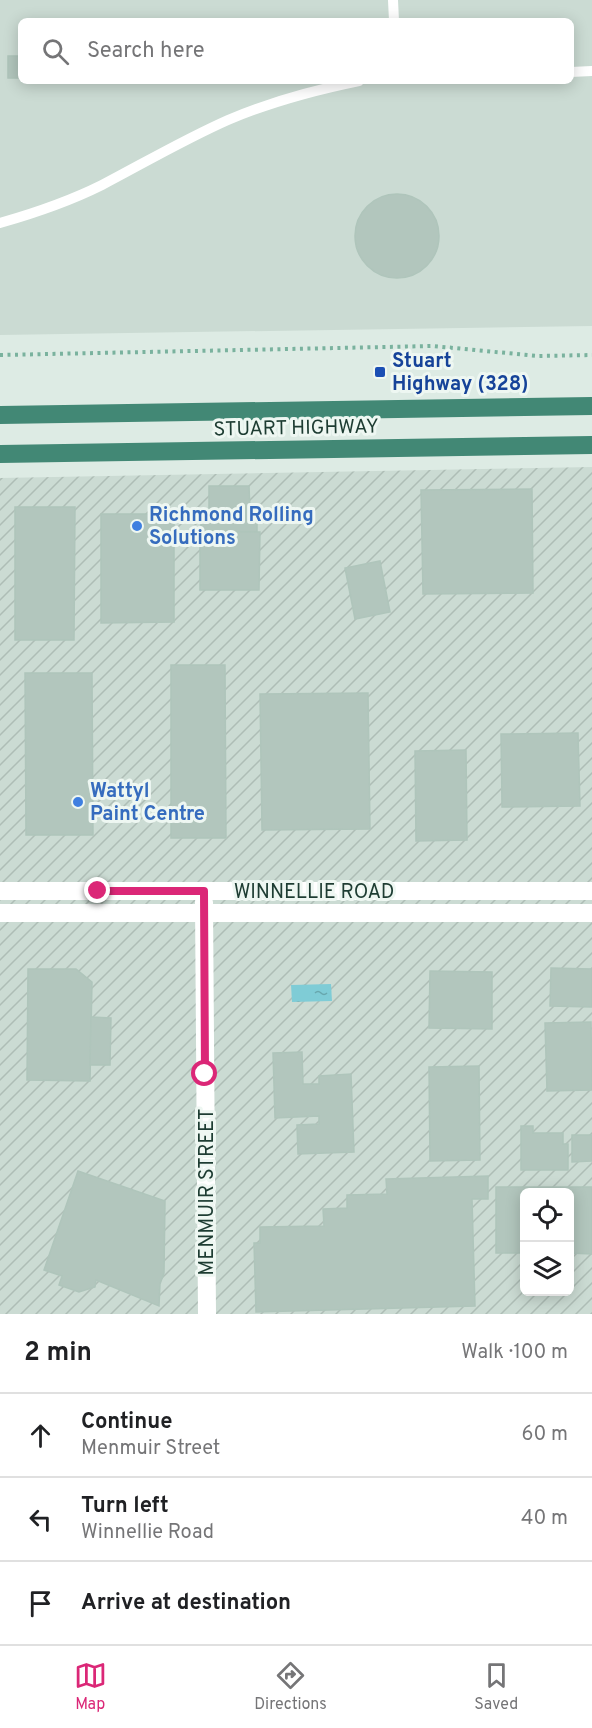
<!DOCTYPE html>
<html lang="en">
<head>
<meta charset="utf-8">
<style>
	:root { --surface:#fff; --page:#f2f2f2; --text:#202124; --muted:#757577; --line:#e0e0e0; --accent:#db2777 }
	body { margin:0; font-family:Overpass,sans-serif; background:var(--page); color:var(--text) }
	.controls { position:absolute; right:18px; bottom:18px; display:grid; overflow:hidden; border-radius:9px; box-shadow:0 3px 15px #0003 }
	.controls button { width:54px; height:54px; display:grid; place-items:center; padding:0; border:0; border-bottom:2px solid var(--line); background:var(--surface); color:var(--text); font:30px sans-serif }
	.stop { position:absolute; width:18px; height:18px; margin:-14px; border:4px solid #db2777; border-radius:50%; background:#fff }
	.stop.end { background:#db2777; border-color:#fff; box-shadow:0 2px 6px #0008 }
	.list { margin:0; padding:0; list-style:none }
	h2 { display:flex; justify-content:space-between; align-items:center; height:78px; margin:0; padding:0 24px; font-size:26px }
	h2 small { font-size:20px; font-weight:400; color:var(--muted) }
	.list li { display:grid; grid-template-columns:39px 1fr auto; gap:18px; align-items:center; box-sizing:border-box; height:84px; padding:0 24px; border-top:2px solid var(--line) }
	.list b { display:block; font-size:22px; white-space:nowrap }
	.list p { margin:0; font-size:20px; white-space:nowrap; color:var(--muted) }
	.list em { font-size:20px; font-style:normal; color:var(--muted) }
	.icon { flex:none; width:33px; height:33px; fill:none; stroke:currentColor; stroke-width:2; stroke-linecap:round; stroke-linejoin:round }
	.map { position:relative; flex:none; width:592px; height:1314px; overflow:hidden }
	.search { position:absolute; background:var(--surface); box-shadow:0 3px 15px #0003; left:18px; right:18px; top:18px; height:66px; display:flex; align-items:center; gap:15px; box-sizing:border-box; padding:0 21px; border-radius:9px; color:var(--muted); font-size:22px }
	.sheet { height:330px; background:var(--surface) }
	nav { display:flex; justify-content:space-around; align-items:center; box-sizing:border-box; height:84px; border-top:2px solid var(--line); background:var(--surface); font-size:16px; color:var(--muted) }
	nav a { display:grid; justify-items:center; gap:3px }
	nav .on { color:var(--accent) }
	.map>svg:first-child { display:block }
	.built { fill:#cbdbd3; fill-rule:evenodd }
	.industrial { fill:url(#industrial-furrows); fill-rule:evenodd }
	.water { fill:url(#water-ripples) }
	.building { fill:#b2c6bd; stroke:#afc5bb; stroke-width:1.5 }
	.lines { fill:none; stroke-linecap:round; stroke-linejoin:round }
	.path { stroke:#7ab29e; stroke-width:4; stroke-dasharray:3 4.5; stroke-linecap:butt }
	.service { stroke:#fff; stroke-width:10 }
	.minor { stroke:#fff; stroke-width:18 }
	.trunk { stroke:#428875; stroke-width:18 }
	.route { stroke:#db2777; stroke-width:8 }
	.transit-dot { fill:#1a4fb4; stroke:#eef7f2; stroke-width:2 }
	.shop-dot { fill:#3f7fe0; stroke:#eef7f2; stroke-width:2 }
	.labels { text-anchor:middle; stroke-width:6; stroke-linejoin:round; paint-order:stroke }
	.transit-label { font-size:20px; font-weight:bold; fill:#164399; stroke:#eef7f2; text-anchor:start }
	.street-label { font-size:20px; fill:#1d3c32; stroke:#eef7f2 }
	.shop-label { font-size:20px; font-weight:bold; fill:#366cbe; stroke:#eef7f2; text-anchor:start }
</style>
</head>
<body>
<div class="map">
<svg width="592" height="1314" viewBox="0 0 592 1314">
	<defs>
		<pattern id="industrial-furrows" width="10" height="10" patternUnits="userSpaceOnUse" patternTransform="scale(1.5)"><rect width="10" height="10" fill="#cbdbd3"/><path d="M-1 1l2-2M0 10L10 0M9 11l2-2" fill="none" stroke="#aebdb6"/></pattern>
		<pattern id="water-ripples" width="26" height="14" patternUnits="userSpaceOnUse" patternTransform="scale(1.5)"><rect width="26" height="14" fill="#7fccd6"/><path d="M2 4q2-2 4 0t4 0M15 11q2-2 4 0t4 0" fill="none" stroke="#67a7ae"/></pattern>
	</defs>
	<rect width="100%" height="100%" fill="#ddebe4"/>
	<path class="built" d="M0,0H592V326L0,335ZM21,21H571V81H21Z"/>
	<path class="industrial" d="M592,467V1314H0V478ZM524,1192H570V1292H524Z"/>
	<path class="water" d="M331,984L332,1001L292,1002L291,985Z"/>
	<g class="building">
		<rect x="8" y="56" width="13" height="22"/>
		<circle cx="397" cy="236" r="42"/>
		<path d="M209,486H249L250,510L257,517V532L201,531V517L209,510Z"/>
		<path d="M532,489L533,593L423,594L421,490Z"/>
		<path d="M15,507H75L74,640H15Z"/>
		<path d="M101,514H174V622L101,623Z"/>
		<path d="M200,531L260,532L259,590H200Z"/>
		<path d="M380,561L390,612L355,619L345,568Z"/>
		<path d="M171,665H225L226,838H171Z"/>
		<path d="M25,673H92L93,835H26Z"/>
		<path d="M368,693L370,829L262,830L260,694Z"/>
		<path d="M578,733L580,806L502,807L501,734Z"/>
		<path d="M466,750L467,840L416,841L415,751Z"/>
		<path d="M551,968L592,969V1007L550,1006Z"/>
		<path d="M28,969H76L92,982L90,1081L27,1080Z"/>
		<path d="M430,971L492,972V1029L429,1028Z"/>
		<path d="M91,1017L111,1018L110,1065H90Z"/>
		<path d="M591,1022L592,1090L547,1091L545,1023Z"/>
		<path d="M302,1052L303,1084H319V1076L351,1074L354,1152L298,1154L297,1125L319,1124V1116L275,1118L273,1053Z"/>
		<path d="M479,1066L480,1160L430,1161L429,1067Z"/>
		<path d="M521,1126H533V1133H563V1144H568V1170H521Z"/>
		<path d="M572,1135H592V1161L572,1162Z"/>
		<path d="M78,1171L165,1201L164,1273L160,1284L159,1306L96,1280L95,1287L79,1292L59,1285L62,1276L44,1270Z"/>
		<path d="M488,1176V1199H472L475,1306L256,1312L254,1243H260V1227L324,1226L323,1209L347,1208V1195L387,1194L386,1179Z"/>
		<path d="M496,1187H592V1254L570,1253V1192H524V1253H496Z"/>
	</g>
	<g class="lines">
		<path class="path" d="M0,355L433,346L538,356L592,355"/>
		<g class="service">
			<path d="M393,0L394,21"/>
			<path d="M571,72L592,71"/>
			<path d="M0,223C35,213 70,201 102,185C144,163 185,139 228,120C270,102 315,90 359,81"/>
		</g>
		<g class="minor">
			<path d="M0,891H592"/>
			<path d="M204,902L207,1314"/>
			<path d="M0,913H592"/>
		</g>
		<g class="trunk">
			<path d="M0,415L592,406"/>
			<path d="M0,454L592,445"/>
		</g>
	</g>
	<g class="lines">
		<path class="route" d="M98,891H204L205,1074"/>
	</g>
	<rect class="transit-dot" x="374" y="366" width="12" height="12" rx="3"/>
	<g class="shop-dot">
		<circle cx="137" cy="526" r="6"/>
		<circle cx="78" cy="802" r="6"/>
	</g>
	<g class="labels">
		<g class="transit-label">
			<text x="392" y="367">Stuart<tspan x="392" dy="23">Highway (328)</tspan></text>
		</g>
		<g class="street-label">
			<text transform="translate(296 427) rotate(-1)" y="7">STUART HIGHWAY</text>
			<text x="314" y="898">WINNELLIE ROAD</text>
			<text transform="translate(206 1192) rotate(-90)" y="7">MENMUIR STREET</text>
		</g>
		<g class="shop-label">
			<text x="149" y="521">Richmond Rolling<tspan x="149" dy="23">Solutions</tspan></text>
			<text x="90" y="797">Wattyl<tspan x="90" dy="23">Paint Centre</tspan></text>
		</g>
	</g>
</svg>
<div class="controls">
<button><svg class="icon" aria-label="locate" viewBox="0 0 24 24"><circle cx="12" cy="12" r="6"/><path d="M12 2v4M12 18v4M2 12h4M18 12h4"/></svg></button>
<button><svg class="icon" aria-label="layers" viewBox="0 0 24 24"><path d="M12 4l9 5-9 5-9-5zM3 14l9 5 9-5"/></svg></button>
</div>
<div class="stop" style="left:205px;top:1074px"></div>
<div class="stop end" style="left:98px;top:891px"></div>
<div class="search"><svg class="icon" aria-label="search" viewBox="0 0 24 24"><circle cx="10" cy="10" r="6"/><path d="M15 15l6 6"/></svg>Search here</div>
</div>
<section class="sheet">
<h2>2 min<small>Walk · 100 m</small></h2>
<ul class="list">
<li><svg class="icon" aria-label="ahead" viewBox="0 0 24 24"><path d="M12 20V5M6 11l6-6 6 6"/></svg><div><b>Continue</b><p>Menmuir Street</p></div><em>60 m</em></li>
<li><svg class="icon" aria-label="left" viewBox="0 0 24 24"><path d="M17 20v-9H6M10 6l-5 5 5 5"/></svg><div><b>Turn left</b><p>Winnellie Road</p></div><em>40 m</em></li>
<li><svg class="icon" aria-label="arrive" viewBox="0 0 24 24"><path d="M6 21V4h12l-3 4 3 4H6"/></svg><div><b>Arrive at destination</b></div></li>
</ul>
</section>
<nav>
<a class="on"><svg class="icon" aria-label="map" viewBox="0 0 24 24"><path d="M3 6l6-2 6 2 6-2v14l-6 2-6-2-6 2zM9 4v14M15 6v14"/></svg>Map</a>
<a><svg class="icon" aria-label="directions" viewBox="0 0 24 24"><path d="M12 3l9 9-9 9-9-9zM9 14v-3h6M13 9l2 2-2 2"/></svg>Directions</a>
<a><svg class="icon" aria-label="saved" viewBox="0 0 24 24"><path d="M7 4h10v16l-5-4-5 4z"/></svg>Saved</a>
</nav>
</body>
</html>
